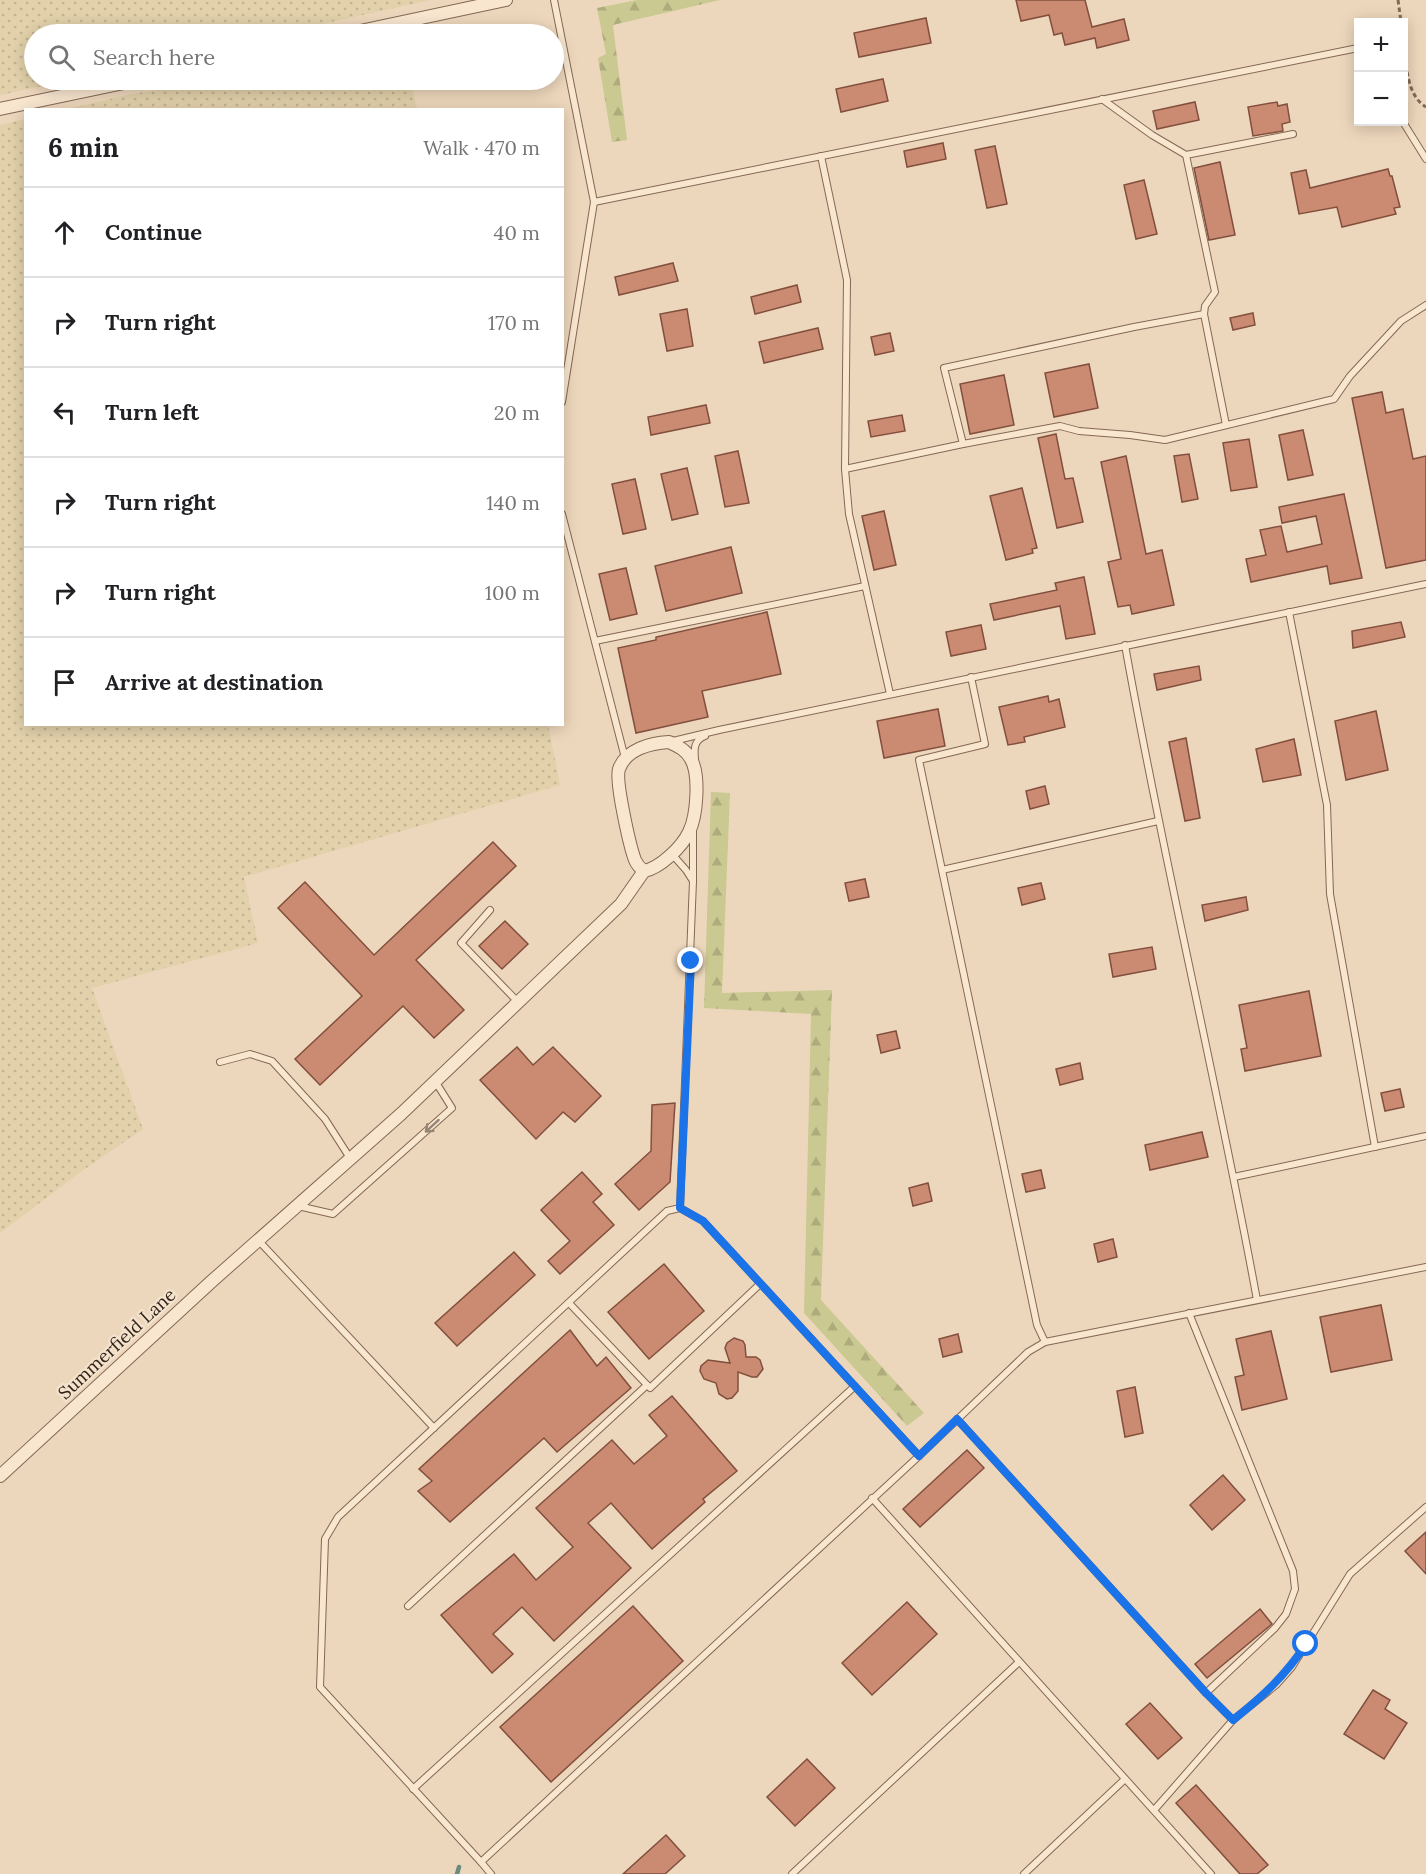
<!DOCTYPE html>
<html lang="en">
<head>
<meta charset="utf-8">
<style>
	:root { --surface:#fff; --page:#f6f6f6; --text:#202124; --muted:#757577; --line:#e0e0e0 }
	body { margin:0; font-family:Lora,serif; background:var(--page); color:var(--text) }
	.controls { position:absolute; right:18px; top:18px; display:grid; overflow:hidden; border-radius:0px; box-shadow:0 3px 15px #0003 }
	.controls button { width:54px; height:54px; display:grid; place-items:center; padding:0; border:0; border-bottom:2px solid var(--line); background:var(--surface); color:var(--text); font:30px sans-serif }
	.stop { position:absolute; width:18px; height:18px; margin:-14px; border:4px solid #1a73e8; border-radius:50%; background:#fff }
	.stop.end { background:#1a73e8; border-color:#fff; box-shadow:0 2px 6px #0008 }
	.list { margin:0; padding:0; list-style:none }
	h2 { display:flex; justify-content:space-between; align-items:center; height:78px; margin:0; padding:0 24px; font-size:26px }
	h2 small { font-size:20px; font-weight:400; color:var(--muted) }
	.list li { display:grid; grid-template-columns:39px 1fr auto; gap:18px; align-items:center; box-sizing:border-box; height:90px; padding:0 24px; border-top:2px solid var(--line) }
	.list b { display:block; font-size:22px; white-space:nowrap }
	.list em { font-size:20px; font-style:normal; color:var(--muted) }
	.icon { flex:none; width:33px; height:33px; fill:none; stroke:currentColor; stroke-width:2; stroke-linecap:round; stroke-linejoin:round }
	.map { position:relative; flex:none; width:1426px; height:1874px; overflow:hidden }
	.search { position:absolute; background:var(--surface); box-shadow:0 3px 15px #0003; left:24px; top:24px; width:540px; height:66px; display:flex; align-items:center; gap:15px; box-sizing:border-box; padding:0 21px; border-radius:33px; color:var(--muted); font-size:22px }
	.panel { position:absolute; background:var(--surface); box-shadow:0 3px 15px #0003; left:24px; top:108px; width:540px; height:618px; border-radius:0px }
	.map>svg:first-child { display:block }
	.farmland { fill:url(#farmland-dots) }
	.forest { fill:url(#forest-firs) }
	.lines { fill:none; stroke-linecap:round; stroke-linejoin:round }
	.stream { stroke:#688b7d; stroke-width:4.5 }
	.building { fill:#cb8b72; stroke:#824f3d; stroke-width:1.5 }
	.lane-casing { stroke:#846856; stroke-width:8 }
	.street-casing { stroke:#846856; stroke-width:14 }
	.path { stroke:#846856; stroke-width:3; stroke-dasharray:4.5 3; stroke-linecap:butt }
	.lane { stroke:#f8e6cf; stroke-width:6 }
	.street { stroke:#f8e6cf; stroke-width:12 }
	.oneway { stroke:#968475 }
	.route { stroke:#1a73e8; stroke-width:8 }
	.labels { text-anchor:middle; stroke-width:4.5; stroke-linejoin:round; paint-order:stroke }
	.street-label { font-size:18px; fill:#33231b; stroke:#f4e3cc }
</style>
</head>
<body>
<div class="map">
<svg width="1426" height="1874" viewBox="0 0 1426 1874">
	<defs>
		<pattern id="farmland-dots" width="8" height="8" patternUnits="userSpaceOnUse" patternTransform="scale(1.5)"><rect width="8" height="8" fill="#e2d1aa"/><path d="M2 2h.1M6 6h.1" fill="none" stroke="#c2b392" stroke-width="1.8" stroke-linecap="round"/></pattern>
		<pattern id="forest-firs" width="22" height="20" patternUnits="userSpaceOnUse" patternTransform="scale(1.5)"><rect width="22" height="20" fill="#cac991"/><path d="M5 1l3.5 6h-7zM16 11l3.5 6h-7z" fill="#aeac7c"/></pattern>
	</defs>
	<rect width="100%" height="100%" fill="#edd7bc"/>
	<g class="farmland">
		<path d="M0,0H430L278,34H34V80H70L0,95Z"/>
		<path d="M221,80H410L417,109H67L132,94Z"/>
		<path d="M25,119L26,724L548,725L560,785L244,877L258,943L92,988L143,1129L79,1173L0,1233V125Z"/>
	</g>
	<g class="forest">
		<path d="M637,0H720L613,25L627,140L612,142L598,58L606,54L597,8Z"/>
		<path d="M711,792L730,793L722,993L832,990L821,1300L924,1413L907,1426L804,1313L811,1014L704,1008Z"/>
	</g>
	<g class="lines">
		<path class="stream" d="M457,1874L459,1867"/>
	</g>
	<g class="building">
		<path d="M1016,0H1085L1092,27L1124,19L1129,40L1097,48L1095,38L1065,45L1062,33L1054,35L1049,15L1021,21Z"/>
		<path d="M926,18L931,43L859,57L854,33Z"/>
		<path d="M883,79L888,101L841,112L836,89Z"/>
		<path d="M1195,102L1199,120L1157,129L1153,111Z"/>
		<path d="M1277,102L1278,106L1287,104L1290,122L1282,124L1283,131L1253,136L1248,107Z"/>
		<path d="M943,143L946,159L907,167L904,151Z"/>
		<path d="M995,146L1007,204L987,208L975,150Z"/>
		<path d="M1220,162L1235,235L1209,240L1194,168Z"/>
		<path d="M1388,169L1390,176H1392L1400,207L1394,208L1396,214L1342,227L1337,207L1299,214L1291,173L1306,170L1310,188Z"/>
		<path d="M1144,180L1157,234L1136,239L1124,185Z"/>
		<path d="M673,263L678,281L619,295L615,277Z"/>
		<path d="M797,285L801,302L755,314L751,297Z"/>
		<path d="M687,309L693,346L667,351L660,314Z"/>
		<path d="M1253,313L1255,325L1233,330L1230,318Z"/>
		<path d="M818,328L823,349L764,363L759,342Z"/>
		<path d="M890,333L894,351L875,355L871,337Z"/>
		<path d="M1089,364L1098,408L1054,417L1045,373Z"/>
		<path d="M1004,375L1014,425L970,434L960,384Z"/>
		<path d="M1382,392L1386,413L1403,409L1413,459L1426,456V560L1386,568L1352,398Z"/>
		<path d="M706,405L710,423L651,435L648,417Z"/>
		<path d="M902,415L905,431L871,437L868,421Z"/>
		<path d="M1303,430L1313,475L1288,480L1279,435Z"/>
		<path d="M1056,434L1065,479L1073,478L1083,522L1057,528L1038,438Z"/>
		<path d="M1249,439L1257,487L1231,491L1223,443Z"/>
		<path d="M738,451L749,503L725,507L715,456Z"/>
		<path d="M1189,454L1198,499L1182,502L1174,456Z"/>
		<path d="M1126,456L1146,554L1162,550L1174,605L1132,614L1130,605L1118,607L1108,562L1121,559L1101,462Z"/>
		<path d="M687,468L698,514L672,520L661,474Z"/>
		<path d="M635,479L646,529L623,534L612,484Z"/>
		<path d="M1022,488L1037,548L1032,549L1033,553L1006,560L990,496Z"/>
		<path d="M1344,494L1362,578L1330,584L1327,566L1251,582L1246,559L1266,555L1260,530L1281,526L1287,552L1322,544L1316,516L1282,523L1279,507Z"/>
		<path d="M884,511L896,565L874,570L862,516Z"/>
		<path d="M731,547L742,593L666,611L655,566Z"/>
		<path d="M626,568L637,614L610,620L599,574Z"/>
		<path d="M1084,577L1095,634L1066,639L1060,606L994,620L990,604L1057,590L1055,583Z"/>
		<path d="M767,612L781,674L702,691L708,717L636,733L618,648L656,640V637Z"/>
		<path d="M1401,622L1405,637L1353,648L1352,631Z"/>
		<path d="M981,625L986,649L951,656L946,632Z"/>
		<path d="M1199,666L1201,680L1157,690L1154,674Z"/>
		<path d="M1048,696L1049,702L1059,699L1065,727L1024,737L1025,742L1008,745L999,707Z"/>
		<path d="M938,709L945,746L884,758L877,721Z"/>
		<path d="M1376,711L1388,770L1346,780L1335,721Z"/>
		<path d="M1186,738L1200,818L1185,821L1169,742Z"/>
		<path d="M1294,739L1301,775L1263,782L1256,749Z"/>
		<path d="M1045,786L1049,804L1030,809L1026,791Z"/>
		<path d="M493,842L516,866L416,960L464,1010L434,1038L403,1006L320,1085L295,1059L362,996L278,908L305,882L374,955Z"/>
		<path d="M865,879L869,897L849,901L845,883Z"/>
		<path d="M1041,883L1045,899L1022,905L1018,888Z"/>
		<path d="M1246,897L1248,910L1205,921L1202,905Z"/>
		<path d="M505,921L528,944L502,969L479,946Z"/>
		<path d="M1152,947L1156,969L1113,977L1109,954Z"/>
		<path d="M1309,991L1321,1056L1245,1071L1241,1049L1247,1048L1239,1005Z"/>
		<path d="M896,1031L900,1048L881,1053L877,1035Z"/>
		<path d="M517,1047L533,1065L553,1047L601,1096L575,1122L563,1112L536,1139L480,1080Z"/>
		<path d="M1080,1063L1083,1079L1060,1085L1056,1069Z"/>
		<path d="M1400,1089L1404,1107L1385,1111L1381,1093Z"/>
		<path d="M675,1103L670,1182L639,1210L615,1184L651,1151L652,1105Z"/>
		<path d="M1202,1132L1208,1157L1150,1170L1145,1145Z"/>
		<path d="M1041,1170L1045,1188L1026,1192L1022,1174Z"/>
		<path d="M582,1172L602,1194L593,1202L614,1225L560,1274L548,1261L570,1241L541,1210Z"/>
		<path d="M928,1183L932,1201L913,1206L909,1188Z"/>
		<path d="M1113,1239L1117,1257L1098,1262L1094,1244Z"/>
		<path d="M514,1252L535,1275L457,1346L435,1323Z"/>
		<path d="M664,1264L704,1311L649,1359L608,1312Z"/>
		<path d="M1381,1305L1392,1360L1331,1372L1320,1317Z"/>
		<path d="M570,1330L597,1366L606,1357L631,1388L557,1452L544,1438L450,1522L418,1491L432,1481L419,1469Z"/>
		<path d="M1271,1331L1287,1399L1242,1410L1235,1377L1244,1375L1236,1339Z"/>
		<path d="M958,1334L962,1352L943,1357L939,1339Z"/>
		<path d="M734,1338L743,1341L745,1345L746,1357H756L760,1360L763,1369L757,1377H752L738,1372V1391L732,1398L727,1399L719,1394L716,1383L704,1379L700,1371L701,1366L708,1360L730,1363L725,1348L727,1343Z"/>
		<path d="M1135,1387L1143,1433L1125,1437L1117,1391Z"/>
		<path d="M672,1396L737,1471L703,1499L705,1502L652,1549L611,1503L588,1523L631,1568L554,1641L522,1607L493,1634L513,1654L492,1673L441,1615L514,1554L536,1580L573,1547L536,1508L612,1440L634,1464L667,1436L649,1415Z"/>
		<path d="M967,1450L984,1468L920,1527L903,1509Z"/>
		<path d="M1223,1475L1245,1500L1212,1530L1190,1505Z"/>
		<path d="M1426,1532V1574L1405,1551Z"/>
		<path d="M907,1602L937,1634L872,1695L842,1663Z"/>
		<path d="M633,1606L683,1661L551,1782L500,1727Z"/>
		<path d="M1260,1609L1272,1624L1207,1678L1195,1664Z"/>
		<path d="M1373,1690L1390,1700L1385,1709L1407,1723L1384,1759L1344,1734Z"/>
		<path d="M1150,1703L1182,1738L1158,1759L1126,1724Z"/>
		<path d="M807,1759L835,1788L795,1826L767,1797Z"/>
		<path d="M1196,1785L1268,1865L1257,1874H1240L1176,1803Z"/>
		<path d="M666,1835L685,1856L665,1874H623Z"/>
	</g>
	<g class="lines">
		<defs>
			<g id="lane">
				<path d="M554,0L594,202L562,402"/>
				<path d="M1403,122L1426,159"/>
				<path d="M1186,155L1293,134"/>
				<path d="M821,156L847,280L845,469L849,514L890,694"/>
				<path d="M594,202L1358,48"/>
				<path d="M1204,314L1226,425"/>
				<path d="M963,444L1060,426L1079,431L1130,435L1165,440L1334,399L1350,376L1401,321L1426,305"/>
				<path d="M845,469L963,444L944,368L1134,327L1204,314L1205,306L1215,292L1186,155L1152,135L1102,99"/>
				<path d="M562,514L625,758"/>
				<path d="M1289,612L1327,805L1330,894L1375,1147"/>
				<path d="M595,641L865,586"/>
				<path d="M1125,645C1164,864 1217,1081 1257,1300"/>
				<path d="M971,677L985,744L919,760L1037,1325L1045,1342"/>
				<path d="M673,741L719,730L1426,584"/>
				<path d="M695,759C694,749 694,740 705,736"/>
				<path d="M671,853L686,870L693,881V831"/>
				<path d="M942,870L1158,821"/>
				<path d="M490,910L461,943L518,1002"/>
				<path d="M220,1062L250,1054L272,1061L325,1119L350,1158"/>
				<path d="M1234,1177L1426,1136"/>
				<path d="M298,1206L333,1214L452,1108L435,1081"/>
				<path d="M680,1208L703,1221L919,1456L481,1862L320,1687L325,1539L338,1517L667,1211Z"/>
				<path d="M680,1208L693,881"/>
				<path d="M258,1240L434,1428"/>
				<path d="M569,1303L650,1388L760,1284"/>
				<path d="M957,1419L1206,1693L1275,1628L1286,1614L1295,1589L1293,1571L1189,1313"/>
				<path d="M919,1456L1028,1352L1045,1342L1426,1267"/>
				<path d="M872,1498L1211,1874"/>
				<path d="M408,1606L647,1385"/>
				<path d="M1233,1720L1276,1685L1292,1667L1350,1574L1426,1507"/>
				<path d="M413,1789L855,1386"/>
				<path d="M1155,1809L1233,1720L1206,1693"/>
				<path d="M481,1862L491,1874"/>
				<path d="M792,1874L1019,1662"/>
				<path d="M1024,1874L1125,1779"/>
			</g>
			<g id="street">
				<path d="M346,34L506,0"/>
				<path d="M0,109L138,80"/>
				<path d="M669,742C678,746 686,750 691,759C700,775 697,816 689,832C682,847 660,868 644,871C640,868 637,865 635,860C630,847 615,781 619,769C626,749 651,743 669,742Z"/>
				<path d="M0,1476L212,1281L401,1114L621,904L644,871"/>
			</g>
		</defs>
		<use href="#lane" class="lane-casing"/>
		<use href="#street" class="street-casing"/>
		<g class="path">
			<path d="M1398,0L1401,22"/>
			<path d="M1404,42C1406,63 1406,95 1426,107"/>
		</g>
		<use href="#lane" class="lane"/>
		<use href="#street" class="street"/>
	</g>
	<defs><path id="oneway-shaft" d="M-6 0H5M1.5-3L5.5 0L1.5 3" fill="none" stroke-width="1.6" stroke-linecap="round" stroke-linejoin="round" transform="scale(1.5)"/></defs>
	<use class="oneway" href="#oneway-shaft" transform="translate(432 1126) rotate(138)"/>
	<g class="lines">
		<path class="route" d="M691,961L680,1208L703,1221L919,1456L957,1419L1206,1693L1233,1720C1262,1697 1286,1675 1306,1644"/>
	</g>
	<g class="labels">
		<g class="street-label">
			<text transform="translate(117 1344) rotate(-43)" y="6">Summerfield Lane</text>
		</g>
	</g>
</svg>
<div class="controls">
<button>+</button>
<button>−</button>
</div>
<div class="stop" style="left:1306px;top:1644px"></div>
<div class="stop end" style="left:691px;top:961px"></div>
<div class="search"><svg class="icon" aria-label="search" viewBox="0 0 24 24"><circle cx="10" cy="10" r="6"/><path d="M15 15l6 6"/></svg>Search here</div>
<section class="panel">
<h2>6 min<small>Walk · 470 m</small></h2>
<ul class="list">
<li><svg class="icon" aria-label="ahead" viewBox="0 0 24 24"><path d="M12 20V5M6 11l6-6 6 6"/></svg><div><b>Continue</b></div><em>40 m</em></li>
<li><svg class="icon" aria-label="right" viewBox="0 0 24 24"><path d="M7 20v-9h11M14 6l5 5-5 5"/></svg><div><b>Turn right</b></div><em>170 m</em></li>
<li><svg class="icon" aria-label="left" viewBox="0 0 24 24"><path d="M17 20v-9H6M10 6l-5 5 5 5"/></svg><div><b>Turn left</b></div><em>20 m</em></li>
<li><svg class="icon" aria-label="right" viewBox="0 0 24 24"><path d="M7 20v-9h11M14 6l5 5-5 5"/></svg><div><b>Turn right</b></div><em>140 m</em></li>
<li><svg class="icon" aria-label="right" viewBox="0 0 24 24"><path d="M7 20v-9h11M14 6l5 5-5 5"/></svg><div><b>Turn right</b></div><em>100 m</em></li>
<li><svg class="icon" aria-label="arrive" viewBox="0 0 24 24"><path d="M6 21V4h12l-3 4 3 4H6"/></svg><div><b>Arrive at destination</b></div></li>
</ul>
</section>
</div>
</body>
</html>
